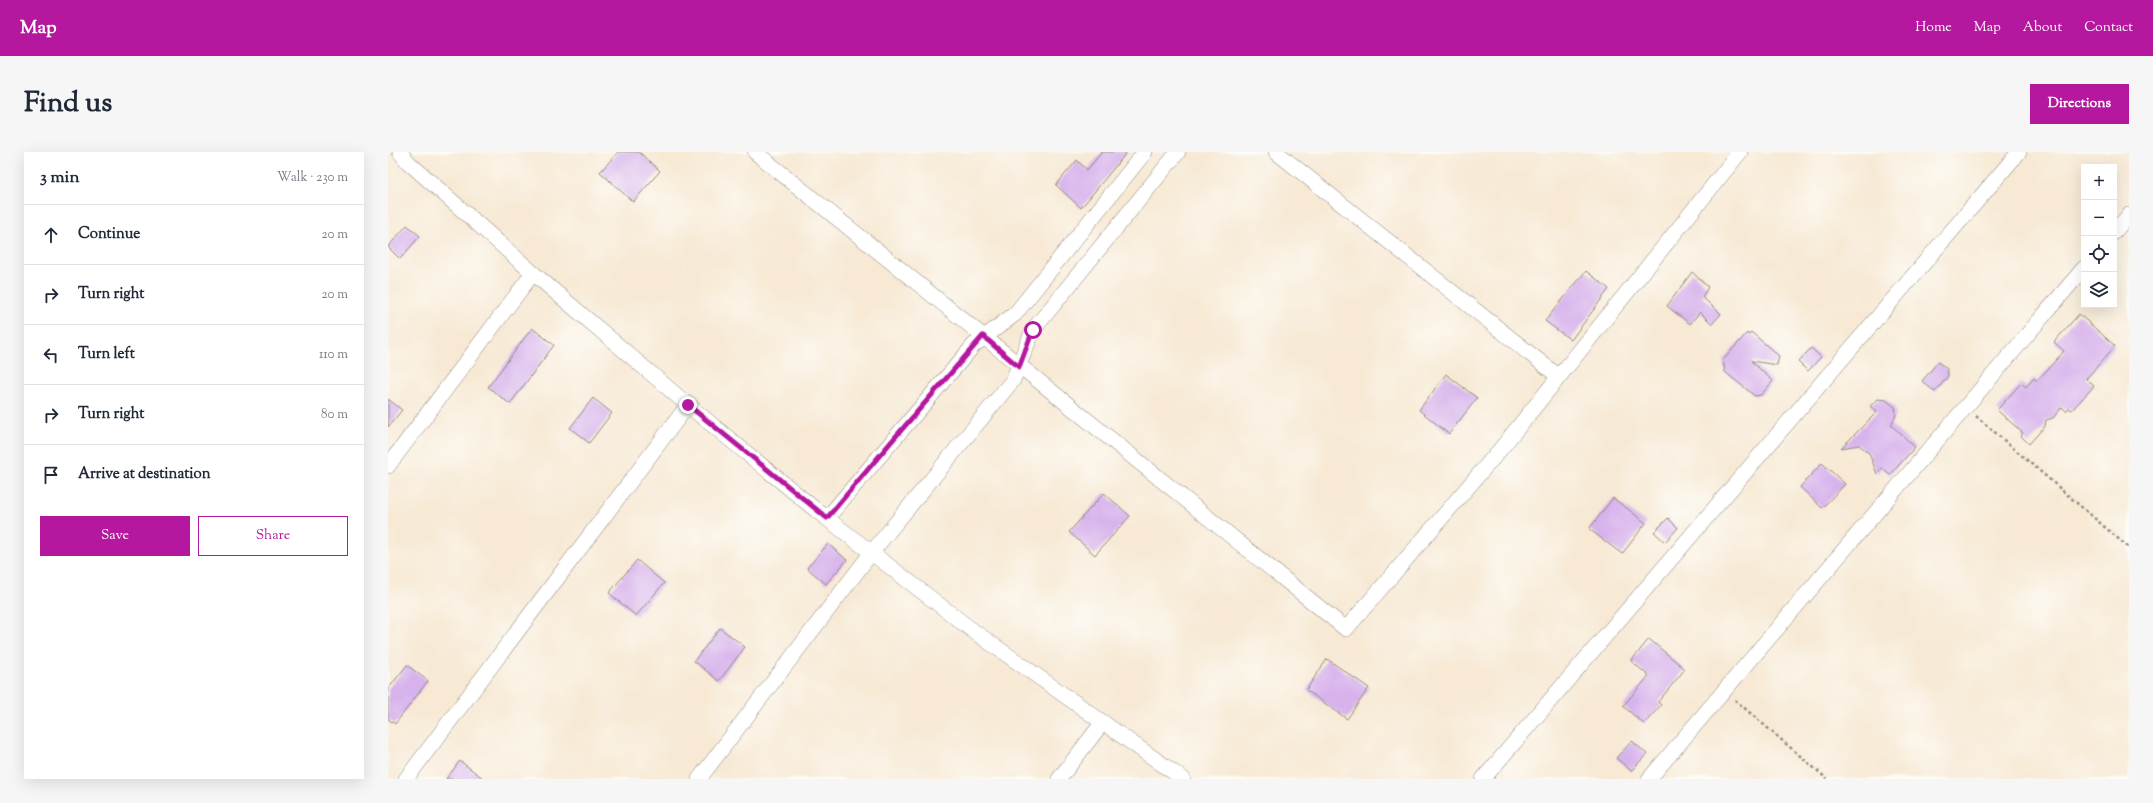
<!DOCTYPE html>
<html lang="en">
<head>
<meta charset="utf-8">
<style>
	:root { --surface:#fff; --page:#f6f6f7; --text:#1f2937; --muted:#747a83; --line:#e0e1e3; --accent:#b5179e }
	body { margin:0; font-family:"Sorts Mill Goudy",serif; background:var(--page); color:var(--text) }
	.controls { position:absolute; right:12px; top:12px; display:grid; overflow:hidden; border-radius:0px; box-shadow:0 4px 16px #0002 }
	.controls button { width:36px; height:36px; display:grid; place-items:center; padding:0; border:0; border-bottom:1px solid var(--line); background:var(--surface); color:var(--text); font:20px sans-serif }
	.stop { position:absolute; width:12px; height:12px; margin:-9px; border:3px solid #b5179e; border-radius:50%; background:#fff }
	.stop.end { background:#b5179e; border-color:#fff; box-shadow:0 1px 4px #0008 }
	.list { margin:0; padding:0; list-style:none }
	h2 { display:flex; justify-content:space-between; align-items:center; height:52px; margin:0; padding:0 16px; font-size:17px }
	h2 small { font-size:13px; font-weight:400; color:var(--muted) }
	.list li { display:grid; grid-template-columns:26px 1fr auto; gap:12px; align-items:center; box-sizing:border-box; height:60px; padding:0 16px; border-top:1px solid var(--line) }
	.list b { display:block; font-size:15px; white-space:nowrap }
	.list em { font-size:13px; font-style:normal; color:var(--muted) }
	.actions { display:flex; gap:8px; padding:12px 16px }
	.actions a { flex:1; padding:9px 0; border:1px solid var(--accent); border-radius:0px; text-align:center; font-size:14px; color:var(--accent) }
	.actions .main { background:var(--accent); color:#fff }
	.icon { flex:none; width:22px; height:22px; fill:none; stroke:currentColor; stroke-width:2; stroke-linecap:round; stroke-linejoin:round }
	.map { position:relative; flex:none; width:1741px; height:627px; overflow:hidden; border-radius:0px }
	header { display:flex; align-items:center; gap:24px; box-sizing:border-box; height:56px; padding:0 20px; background:var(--accent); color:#fff }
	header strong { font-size:19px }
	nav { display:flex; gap:22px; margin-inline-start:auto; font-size:14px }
	.intro { display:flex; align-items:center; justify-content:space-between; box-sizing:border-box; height:96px; padding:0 24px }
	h1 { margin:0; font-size:28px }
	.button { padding:10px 18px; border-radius:0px; background:var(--accent); color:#fff; font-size:14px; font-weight:700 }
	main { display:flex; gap:24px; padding:0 24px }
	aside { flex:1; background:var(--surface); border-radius:0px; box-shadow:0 4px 16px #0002 }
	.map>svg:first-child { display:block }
	.building { fill:#d7b2ec }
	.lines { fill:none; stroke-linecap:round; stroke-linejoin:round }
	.minor-casing { stroke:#918a80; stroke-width:16 }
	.path { stroke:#918a80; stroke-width:2.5; stroke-dasharray:3 3; stroke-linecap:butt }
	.minor { stroke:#fff; stroke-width:15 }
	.route { stroke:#b5179e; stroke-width:5 }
</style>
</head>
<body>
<header>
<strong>Map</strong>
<nav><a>Home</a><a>Map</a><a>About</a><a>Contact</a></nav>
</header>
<div class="intro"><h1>Find us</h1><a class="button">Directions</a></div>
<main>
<aside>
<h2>3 min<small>Walk · 230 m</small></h2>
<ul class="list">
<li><svg class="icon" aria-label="ahead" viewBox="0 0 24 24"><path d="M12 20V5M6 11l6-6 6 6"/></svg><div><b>Continue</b></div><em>20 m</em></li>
<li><svg class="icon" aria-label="right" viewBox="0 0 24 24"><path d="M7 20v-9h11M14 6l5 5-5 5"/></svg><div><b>Turn right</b></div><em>20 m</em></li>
<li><svg class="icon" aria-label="left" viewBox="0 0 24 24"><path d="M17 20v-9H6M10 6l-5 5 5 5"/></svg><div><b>Turn left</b></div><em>110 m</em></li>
<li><svg class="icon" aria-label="right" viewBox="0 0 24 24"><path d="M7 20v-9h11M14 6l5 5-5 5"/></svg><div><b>Turn right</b></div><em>80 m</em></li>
<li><svg class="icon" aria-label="arrive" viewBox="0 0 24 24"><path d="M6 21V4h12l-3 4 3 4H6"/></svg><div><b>Arrive at destination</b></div></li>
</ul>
<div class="actions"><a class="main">Save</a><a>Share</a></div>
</aside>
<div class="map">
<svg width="1741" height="627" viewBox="0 0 1741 627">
	<rect width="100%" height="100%" fill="#fdfcf7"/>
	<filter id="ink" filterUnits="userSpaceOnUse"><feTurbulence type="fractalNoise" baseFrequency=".025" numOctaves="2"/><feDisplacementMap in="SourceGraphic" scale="8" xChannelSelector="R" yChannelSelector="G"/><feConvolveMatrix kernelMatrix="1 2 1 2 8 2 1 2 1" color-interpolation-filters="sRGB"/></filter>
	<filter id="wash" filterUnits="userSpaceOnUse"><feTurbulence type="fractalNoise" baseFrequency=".012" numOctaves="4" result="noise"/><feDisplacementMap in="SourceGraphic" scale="16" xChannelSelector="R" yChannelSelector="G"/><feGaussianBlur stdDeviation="0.9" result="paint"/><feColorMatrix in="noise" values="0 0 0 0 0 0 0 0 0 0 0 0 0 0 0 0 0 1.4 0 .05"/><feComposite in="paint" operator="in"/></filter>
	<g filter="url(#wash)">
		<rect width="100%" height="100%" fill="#f7e9d4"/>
		<g id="blocks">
			<g class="building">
				<path d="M230,0H251L272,19L245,50L212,20Z"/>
				<path d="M714,0H739L693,56L668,33L689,8L699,18Z"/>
				<path d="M19,73L32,84L12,107L0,95Z"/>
				<path d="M1198,119L1221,137L1183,188L1157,169Z"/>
				<path d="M1304,120L1320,135L1314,145L1333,162L1324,172L1312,160L1302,172L1279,154Z"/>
				<path d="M1691,162L1727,194L1698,227L1706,234L1684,258L1681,256L1678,259L1674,255L1665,266L1658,268L1657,274L1641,292L1633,284L1635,281L1609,258L1633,231L1638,235L1646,226L1649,229L1676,199L1666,190Z"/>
				<path d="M144,176L166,193L122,252L100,235Z"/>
				<path d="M1363,180L1391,204L1389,213L1363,209L1385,229L1373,243L1367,244L1337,220L1335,208L1359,181L1361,183Z"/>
				<path d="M1423,196L1433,205L1420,219L1410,210Z"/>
				<path d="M1550,210L1559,217L1560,224L1547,240L1534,229Z"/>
				<path d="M1058,222L1089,246L1061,282L1031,258Z"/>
				<path d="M205,246L224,261L201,291L182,276Z"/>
				<path d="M0,247L14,258L0,275Z"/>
				<path d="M1490,247L1498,248L1507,255L1508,263L1503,273L1527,295L1502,323L1494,316L1489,322L1481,301L1471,293L1453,296L1489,260L1482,254Z"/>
				<path d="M1434,311L1457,332L1434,356L1412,335Z"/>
				<path d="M716,341L742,364L707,403L681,380Z"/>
				<path d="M1225,346L1258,371L1234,402L1201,377Z"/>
				<path d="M1280,366L1290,376L1277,390L1266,380Z"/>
				<path d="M440,392L459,408L438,432L419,416Z"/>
				<path d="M249,408L276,431L248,464L221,441Z"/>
				<path d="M332,476L357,495L331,529L306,509Z"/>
				<path d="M1261,487L1297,517L1270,550L1273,553L1256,572L1235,554L1261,524L1243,509Z"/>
				<path d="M939,507L981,536L959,567L918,538Z"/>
				<path d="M19,513L40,529L7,572L0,567V537Z"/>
				<path d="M1244,589L1259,602L1243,619L1228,606Z"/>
				<path d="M72,609L96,627H58Z"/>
			</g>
		</g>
	</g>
	<g filter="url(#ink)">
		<use href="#blocks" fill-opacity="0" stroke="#918a80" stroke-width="1"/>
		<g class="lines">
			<defs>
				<g id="minor">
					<path d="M12,0L20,10L145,121L300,253L428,358L584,478L795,627"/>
					<path d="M367,0L958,477L1111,299L1352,0"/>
					<path d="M888,0L1170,224"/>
					<path d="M1726,80L1741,63"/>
					<path d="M0,314L145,121"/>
					<path d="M439,366L586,193L627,162L757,0"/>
					<path d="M18,627L300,253"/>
					<path d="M311,627L484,400L625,228L645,178L790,0"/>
					<path d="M671,627L715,570"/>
					<path d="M1095,627L1631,0"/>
					<path d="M1261,627L1696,116"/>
				</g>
			</defs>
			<use href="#minor" class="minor-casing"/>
			<g class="path">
				<path d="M1588,264L1741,396"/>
				<path d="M1347,548L1439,627"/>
			</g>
			<use href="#minor" class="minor"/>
		</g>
	</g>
	<g class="lines" filter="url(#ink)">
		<path class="route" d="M300,253L439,366L503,290L595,184L631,215L645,178"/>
	</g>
</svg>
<div class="controls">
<button>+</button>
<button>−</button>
<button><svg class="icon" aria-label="locate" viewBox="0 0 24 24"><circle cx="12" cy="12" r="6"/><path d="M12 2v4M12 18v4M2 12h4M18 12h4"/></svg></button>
<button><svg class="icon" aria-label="layers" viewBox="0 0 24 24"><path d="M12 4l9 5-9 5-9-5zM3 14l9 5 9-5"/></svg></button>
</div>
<div class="stop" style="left:645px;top:178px"></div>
<div class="stop end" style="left:300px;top:253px"></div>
</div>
</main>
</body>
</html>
